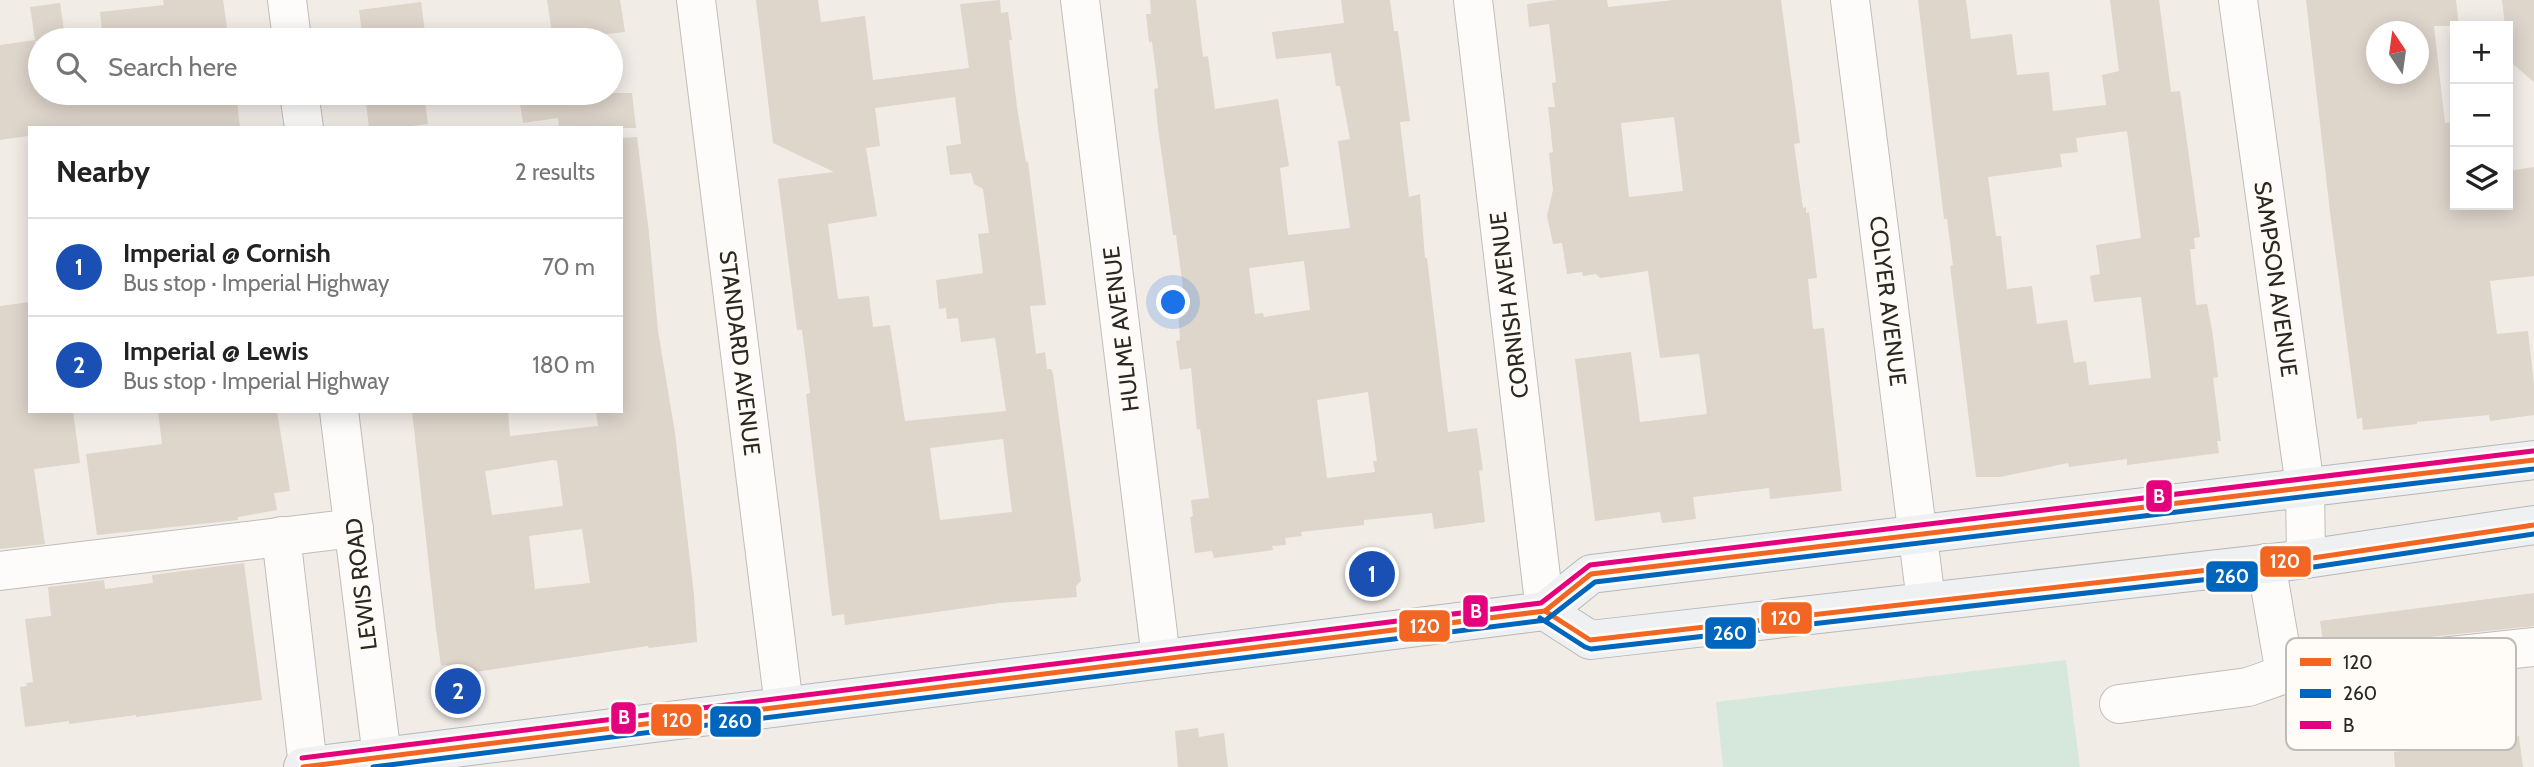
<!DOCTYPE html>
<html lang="en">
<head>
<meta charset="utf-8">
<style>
	:root { --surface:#fff; --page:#f2f2f2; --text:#222; --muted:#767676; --line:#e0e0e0; --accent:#111827 }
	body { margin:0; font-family:Cabin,sans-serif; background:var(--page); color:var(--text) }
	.controls { position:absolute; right:21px; top:21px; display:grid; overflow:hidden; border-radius:0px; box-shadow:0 4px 18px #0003 }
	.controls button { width:63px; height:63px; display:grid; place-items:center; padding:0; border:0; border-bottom:2px solid var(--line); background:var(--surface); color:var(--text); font:35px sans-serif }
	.compass { position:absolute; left:2366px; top:21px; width:63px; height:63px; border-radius:50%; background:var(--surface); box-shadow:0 4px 18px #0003; rotate:347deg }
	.you { position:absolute; left:1174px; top:303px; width:24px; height:24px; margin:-18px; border:5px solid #fff; border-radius:50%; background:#1a73e8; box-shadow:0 0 0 10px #1a73e833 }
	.badge { display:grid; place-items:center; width:46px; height:46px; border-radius:50%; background:var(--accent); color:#fff; font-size:23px; font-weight:700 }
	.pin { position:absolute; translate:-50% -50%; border:4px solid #fff; box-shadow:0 2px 7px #0006 }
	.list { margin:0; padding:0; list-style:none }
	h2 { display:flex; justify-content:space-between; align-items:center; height:91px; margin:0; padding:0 28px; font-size:30px }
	h2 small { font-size:23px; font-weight:400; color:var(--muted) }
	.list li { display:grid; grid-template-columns:46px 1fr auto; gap:21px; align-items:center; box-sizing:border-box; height:98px; padding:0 28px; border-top:2px solid var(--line) }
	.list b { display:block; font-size:26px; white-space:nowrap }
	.list p { margin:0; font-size:23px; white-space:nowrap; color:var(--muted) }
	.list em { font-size:23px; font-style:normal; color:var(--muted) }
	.icon { flex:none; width:38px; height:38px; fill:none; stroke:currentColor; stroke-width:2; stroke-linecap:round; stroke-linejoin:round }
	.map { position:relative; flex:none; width:2534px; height:767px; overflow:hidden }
	.search { position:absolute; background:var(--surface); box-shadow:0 4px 18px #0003; left:28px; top:28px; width:595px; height:77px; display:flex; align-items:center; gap:18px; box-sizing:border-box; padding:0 24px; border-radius:38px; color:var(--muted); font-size:26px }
	.panel { position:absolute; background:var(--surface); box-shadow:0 4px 18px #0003; left:28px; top:126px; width:595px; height:287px; border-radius:0px }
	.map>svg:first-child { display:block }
	.green { fill:#d6e8dc }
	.building { fill:#ded5cb; fill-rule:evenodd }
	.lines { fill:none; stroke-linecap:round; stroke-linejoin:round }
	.minor-casing { stroke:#c2bdb9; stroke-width:40 }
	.major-casing { stroke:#b6b8ba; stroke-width:40 }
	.minor { stroke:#fdfcfb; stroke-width:38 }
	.major { stroke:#eff0f2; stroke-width:38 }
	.bus-1-casing { stroke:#fffbf7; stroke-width:10 }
	.bus-2-casing { stroke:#fffbf7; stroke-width:10 }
	.bus-3-casing { stroke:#fffbf7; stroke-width:10 }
	.bus-1 { stroke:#f26522; stroke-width:5 }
	.bus-2 { stroke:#0065bd; stroke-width:5 }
	.bus-3 { stroke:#e5007d; stroke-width:5 }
	.labels { text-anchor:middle; stroke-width:6; stroke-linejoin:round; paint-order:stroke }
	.street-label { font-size:23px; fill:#2b2824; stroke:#fffbf7 }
	.key { fill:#fffbf7; stroke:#bfbcb8; stroke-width:2 }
	.key-label { font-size:19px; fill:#2b2824 }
	.line-badge { stroke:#fffbf7; stroke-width:2.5 }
	.badge-label { font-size:19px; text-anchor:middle; font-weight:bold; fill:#fff }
</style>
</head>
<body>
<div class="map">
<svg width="2534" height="767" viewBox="0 0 2534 767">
	<rect width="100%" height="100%" fill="#f2ece7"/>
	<path class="green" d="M2066,660L2080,767H1723L1716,702Z"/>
	<g class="building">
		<path d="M163,0H223L228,35L183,40H103L100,12L164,5Z"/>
		<path d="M547,0H620L625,32L553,40Z"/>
		<path d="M756,0H818L821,22L865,16L873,80L969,68L960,4L1000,0L1001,13L1008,12L1012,40H1009L1017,107L1026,162H1028L1046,305L1030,306L1036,354L1045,352L1047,369H1051L1053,374L1081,581L1076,586L1077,597L1000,603L845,625L844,614L832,616L806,394L810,393L802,330H797L778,179L834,172L773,143ZM955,97L961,144L946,146L950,175L971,173L974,184L983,189L989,233L978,234L983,273L936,280L939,309L946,308L947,319L958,318L961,342L995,338L1006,411L905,421L890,325L873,327L869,296L838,299L828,224L877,216L866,148L880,146L875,108ZM1003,439L1012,512L940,520L930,448Z"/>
		<path d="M1150,0H1196L1203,57L1208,56L1215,109L1278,99L1289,166L1280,168L1288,235L1350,228L1338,141L1350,139L1340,86H1336L1331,53L1276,59L1272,32L1344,23L1341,0H1390L1394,31H1398L1410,121L1400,122L1409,197L1420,194L1425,258H1427L1448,432L1477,428L1483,470L1479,471L1485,522L1434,529L1432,513L1364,520V525L1301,532L1302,536L1285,538L1286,545L1272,546L1273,550L1214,558L1212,551L1195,553L1190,517L1193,516L1191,500L1209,498L1200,429L1197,430L1191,368L1180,370L1176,341L1180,340L1177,295L1180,294L1179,287H1183L1176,235H1173L1158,128L1154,89L1158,88L1152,42H1149L1146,14H1151ZM1304,261L1310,310L1264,317L1263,313L1255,314L1249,268ZM1368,392L1377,461H1373L1375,472L1327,478L1317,400Z"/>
		<path d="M1556,0H1607L1608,7L1674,0H1781L1800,143L1794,144L1803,208L1806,207V213L1809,212L1817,278L1808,279L1813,329L1824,328L1842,491L1770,499L1769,488L1693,497L1696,519L1662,523L1660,512L1595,521L1575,359L1631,352L1640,422L1707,414L1699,354L1660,358L1648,271L1600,278L1596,274L1583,276L1582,272L1567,274L1562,243L1553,244L1547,216L1553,190L1549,153L1553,152L1548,107H1555L1552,83L1556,82L1549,24L1529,27L1527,4ZM1674,117L1683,191L1629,197L1621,123Z"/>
		<path d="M1918,0H1966L1971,39L2012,34L2017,75L2049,72L2053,111L2106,105L2102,75L2119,71L2110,0H2159L2171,92L2180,91L2200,237L2194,238L2195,249H2190L2196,305L2207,304L2212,330L2218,377L2213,378L2221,441H2217L2219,453L2127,465V459L2069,467L2068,463L2000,477H1976L1950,266L1953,265L1947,219H1944ZM2127,131L2141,238L2096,245L2100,274L2090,276L2094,302L2141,297L2151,378L2089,385L2086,361L2074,363L2067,320L2037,324L2032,286L2007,289L2001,236H1996L1988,177L2062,167L2060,154L2078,152L2076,138Z"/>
		<path d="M2306,0H2456L2459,26H2434L2445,123L2455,122V205H2508V171L2534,167V276L2490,281L2497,334L2528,331L2534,385V415L2490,421L2489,415L2417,422V424L2363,430L2362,418L2357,419L2330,212ZM2376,32H2418V74H2376Z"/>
		<path d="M2502,0H2534V82L2508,60V26H2505Z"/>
		<path d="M421,2L426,40H363L359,10Z"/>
		<path d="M60,3L65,37L35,41L40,93H236L240,128H28V136L0,140V45L35,40L30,7Z"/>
		<path d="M365,93H424L428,124L395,128H369Z"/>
		<path d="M554,93H632L636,128H559L558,118L523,123L519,97Z"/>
		<path d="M637,137L649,233L658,331L675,433L694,595L697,642L649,648L648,646L449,676L447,665L441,666L436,630L412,411H508L510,436L598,426L596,411H621V138ZM553,460L557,461L563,506L492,515L485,471ZM582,529L590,583L535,589L529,536Z"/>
		<path d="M30,302V411H73L80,463L34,469L45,544L0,549V306Z"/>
		<path d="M158,411H277L290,491L274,493L277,510L238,517V520L97,535L86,454L162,444Z"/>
		<path d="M244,563L262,700L136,717V715L69,724V721L25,727L20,687L27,686L26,683L33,682L25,619L51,616L48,587L104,580L105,589L153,583L152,575Z"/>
		<path d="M2534,593V626L2324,648L2320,621Z"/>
		<path d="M1198,728L1199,737L1224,733L1228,767H1178L1175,731Z"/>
		<path d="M2519,736L2523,767H2395L2394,752Z"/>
	</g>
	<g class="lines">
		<defs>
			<g id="minor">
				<path d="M287,0L292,40"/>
				<path d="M696,0L784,706"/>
				<path d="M1080,0L1161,658"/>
				<path d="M1473,0L1545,611"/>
				<path d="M1850,0L1926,601"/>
				<path d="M2238,0L2305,487L2306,559"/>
				<path d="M299,93L304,128"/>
				<path d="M339,411L382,757"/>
				<path d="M281,536L308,766"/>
				<path d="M2266,563L2285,674"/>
				<path d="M0,571L354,528"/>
				<path d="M2119,704L2248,687L2285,674L2534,647"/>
			</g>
			<g id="major">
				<path d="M1545,611L1590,640L2306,559L2534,525"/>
				<path d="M303,767L1545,611L1591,574L2534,460"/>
			</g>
		</defs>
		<use href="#minor" class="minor-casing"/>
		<use href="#major" class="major-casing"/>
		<use href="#minor" class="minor"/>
		<use href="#major" class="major"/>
		<defs>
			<g id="bus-1">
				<path d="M1545,611L1590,640L2306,559L2534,525"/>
				<path d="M303,767L1545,611L1591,574L2534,460"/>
			</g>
			<g id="bus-2">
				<path d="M1540,618L1585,647L1591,649L2307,568L2534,534"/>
				<path d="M373,767L1546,620L1595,582L2534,469"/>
			</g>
			<path id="bus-3" d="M302,758L1541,603L1590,565L2533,451"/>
		</defs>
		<use href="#bus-1" class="bus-1-casing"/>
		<use href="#bus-2" class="bus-2-casing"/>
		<use href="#bus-3" class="bus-3-casing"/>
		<use href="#bus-1" class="bus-1"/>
		<use href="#bus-2" class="bus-2"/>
		<use href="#bus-3" class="bus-3"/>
	</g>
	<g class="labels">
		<g class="street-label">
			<text transform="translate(2276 279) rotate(82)" y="8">SAMPSON AVENUE</text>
			<text transform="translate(1888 301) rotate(83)" y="8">COLYER AVENUE</text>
			<text transform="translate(1509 305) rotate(-97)" y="8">CORNISH AVENUE</text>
			<text transform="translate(1121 329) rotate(-97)" y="8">HULME AVENUE</text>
			<text transform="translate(740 353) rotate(83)" y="8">STANDARD AVENUE</text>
			<text transform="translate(361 584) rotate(-97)" y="8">LEWIS ROAD</text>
		</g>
	</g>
	<rect x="2286" y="638" width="230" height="112" rx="10" class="key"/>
	<rect x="2300" y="658" width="31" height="8" fill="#f26522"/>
	<rect x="2300" y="689" width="31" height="9" fill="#0065bd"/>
	<rect x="2300" y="721" width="31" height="8" fill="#e5007d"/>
	<g class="key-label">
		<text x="2343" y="669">120</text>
		<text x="2343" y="700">260</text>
		<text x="2343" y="732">B</text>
	</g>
	<g class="line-badge">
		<rect x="2145" y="479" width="28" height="34" rx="7" fill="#e5007d"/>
		<rect x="2259" y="545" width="53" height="33" rx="7" fill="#f26522"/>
		<rect x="2205" y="560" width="54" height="33" rx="7" fill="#0065bd"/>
		<rect x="1462" y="594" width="27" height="34" rx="7" fill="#e5007d"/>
		<rect x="1760" y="601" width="53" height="34" rx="7" fill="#f26522"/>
		<rect x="1398" y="609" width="53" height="34" rx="7" fill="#f26522"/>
		<rect x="1704" y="616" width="53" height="34" rx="7" fill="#0065bd"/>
		<rect x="610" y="701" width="27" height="34" rx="7" fill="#e5007d"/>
		<rect x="650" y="703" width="53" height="34" rx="7" fill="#f26522"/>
		<rect x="709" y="705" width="53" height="33" rx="7" fill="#0065bd"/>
	</g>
	<g class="badge-label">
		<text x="2159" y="503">B</text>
		<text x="2285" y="568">120</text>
		<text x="2232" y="583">260</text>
		<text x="1476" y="618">B</text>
		<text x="1786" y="625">120</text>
		<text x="1425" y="633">120</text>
		<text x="1730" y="640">260</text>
		<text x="624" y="724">B</text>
		<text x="677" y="727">120</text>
		<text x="735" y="728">260</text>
	</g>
</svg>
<div class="controls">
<button>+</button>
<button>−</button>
<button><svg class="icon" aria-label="layers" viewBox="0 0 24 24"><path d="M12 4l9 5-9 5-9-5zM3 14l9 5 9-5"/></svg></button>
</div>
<svg class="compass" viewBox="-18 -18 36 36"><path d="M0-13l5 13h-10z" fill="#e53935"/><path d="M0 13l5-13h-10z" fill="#767676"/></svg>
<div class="you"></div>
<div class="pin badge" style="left:1372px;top:574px;background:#1a4fb4">1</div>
<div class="pin badge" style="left:458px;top:691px;background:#1a4fb4">2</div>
<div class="search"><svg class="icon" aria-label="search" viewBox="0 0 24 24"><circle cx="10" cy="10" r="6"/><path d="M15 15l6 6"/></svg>Search here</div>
<section class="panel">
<h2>Nearby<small>2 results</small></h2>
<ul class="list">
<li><span class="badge" style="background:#1a4fb4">1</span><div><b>Imperial @ Cornish</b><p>Bus stop · Imperial Highway</p></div><em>70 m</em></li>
<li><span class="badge" style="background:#1a4fb4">2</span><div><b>Imperial @ Lewis</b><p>Bus stop · Imperial Highway</p></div><em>180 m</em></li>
</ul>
</section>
</div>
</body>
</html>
